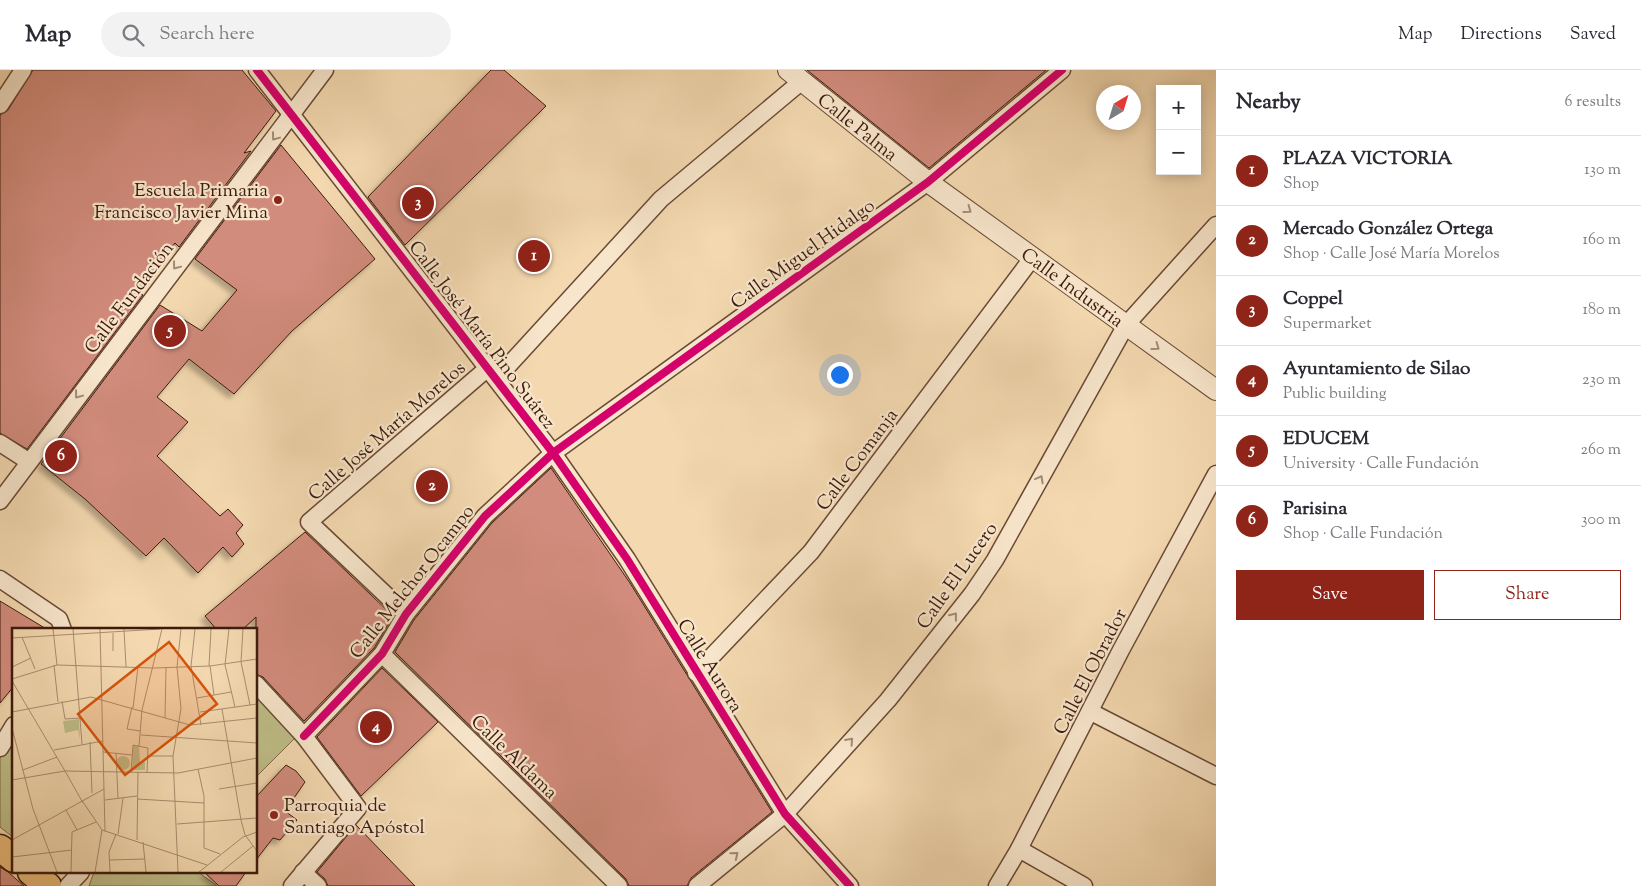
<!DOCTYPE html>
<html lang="en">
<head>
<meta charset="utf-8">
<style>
	:root { --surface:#fff; --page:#f2f2f3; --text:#2b2b33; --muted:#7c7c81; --line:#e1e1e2; --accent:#8f2418 }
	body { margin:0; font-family:"Sorts Mill Goudy",serif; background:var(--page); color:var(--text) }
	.controls { position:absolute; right:15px; top:15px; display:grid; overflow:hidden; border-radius:0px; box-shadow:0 2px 12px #0003 }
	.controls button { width:45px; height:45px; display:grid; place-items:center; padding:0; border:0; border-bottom:1px solid var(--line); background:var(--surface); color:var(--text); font:25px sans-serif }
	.compass { position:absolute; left:1096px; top:15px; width:45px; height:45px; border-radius:50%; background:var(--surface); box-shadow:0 2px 12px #0003; rotate:38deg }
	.you { position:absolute; left:839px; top:304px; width:18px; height:18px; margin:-12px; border:4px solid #fff; border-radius:50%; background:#1a73e8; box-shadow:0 0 0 8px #1a73e833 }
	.badge { display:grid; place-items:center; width:32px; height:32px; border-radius:50%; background:var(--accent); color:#fff; font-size:16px; font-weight:700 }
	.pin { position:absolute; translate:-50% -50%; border:2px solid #fff; box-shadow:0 1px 5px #0006 }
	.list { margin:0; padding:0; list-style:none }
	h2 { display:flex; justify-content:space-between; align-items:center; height:65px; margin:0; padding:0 20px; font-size:21px }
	h2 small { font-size:16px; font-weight:400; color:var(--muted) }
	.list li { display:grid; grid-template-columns:32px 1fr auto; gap:15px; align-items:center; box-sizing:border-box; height:70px; padding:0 20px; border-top:1px solid var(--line) }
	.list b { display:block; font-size:19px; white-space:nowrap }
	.list p { margin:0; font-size:16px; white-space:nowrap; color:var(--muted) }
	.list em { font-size:16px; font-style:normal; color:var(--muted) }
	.actions { display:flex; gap:10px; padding:15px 20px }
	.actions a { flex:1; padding:11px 0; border:1px solid var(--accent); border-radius:0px; text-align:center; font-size:18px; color:var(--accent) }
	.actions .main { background:var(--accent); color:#fff }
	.icon { flex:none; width:28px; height:28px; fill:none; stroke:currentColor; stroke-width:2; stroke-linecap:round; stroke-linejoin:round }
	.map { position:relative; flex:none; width:1216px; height:816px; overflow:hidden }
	header { display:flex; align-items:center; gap:30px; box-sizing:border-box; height:70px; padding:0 25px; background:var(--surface); border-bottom:1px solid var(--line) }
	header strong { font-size:24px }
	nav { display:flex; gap:28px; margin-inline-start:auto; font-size:18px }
	.search { width:350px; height:45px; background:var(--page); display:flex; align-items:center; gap:12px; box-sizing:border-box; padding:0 18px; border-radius:28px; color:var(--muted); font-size:19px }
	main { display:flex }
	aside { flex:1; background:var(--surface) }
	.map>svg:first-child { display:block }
	.green { fill:#bfbe88; stroke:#7e6c4a }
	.building { fill:#d28c7d; stroke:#3c1b0d; filter:url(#shadow) }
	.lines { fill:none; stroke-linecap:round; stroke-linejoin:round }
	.minor-casing { stroke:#6a4a36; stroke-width:19 }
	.tertiary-casing { stroke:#6a4a36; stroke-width:22 }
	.primary-casing { stroke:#3c1b0d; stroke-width:29 }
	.minor { stroke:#f8e6cc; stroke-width:16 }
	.tertiary { stroke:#f8e6cc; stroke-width:20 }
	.primary { stroke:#eabc78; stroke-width:26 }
	.cycleway-casing { stroke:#f8e6cc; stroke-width:11 }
	.cycleway { stroke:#d6006c; stroke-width:8 }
	.oneway { stroke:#a38b76 }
	.poi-dot { fill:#8f2418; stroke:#f8e6cc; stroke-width:2 }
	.labels { text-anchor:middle; stroke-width:4.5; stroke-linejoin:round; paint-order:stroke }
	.street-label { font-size:19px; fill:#3c1b0d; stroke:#f8e6cc }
	.poi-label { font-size:19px; fill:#3c1b0d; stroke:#f8e6cc; text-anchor:end }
	.inset-road { fill:none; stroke:#aa8d6f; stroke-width:1 }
	.view { fill:#d7530c; fill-opacity:0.15; stroke:#d7530c; stroke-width:2.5 }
	.inset-edge { fill:none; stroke:#3c1b0d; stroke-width:2.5 }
</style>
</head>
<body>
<header>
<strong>Map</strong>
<div class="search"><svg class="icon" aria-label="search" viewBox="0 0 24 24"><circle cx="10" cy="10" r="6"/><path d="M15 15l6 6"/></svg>Search here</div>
<nav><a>Map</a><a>Directions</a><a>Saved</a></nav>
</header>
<main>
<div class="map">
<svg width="1216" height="816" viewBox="0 0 1216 816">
	<defs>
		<filter id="shadow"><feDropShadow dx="-4.5" dy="4.5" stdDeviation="2.5" flood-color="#0004"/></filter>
	</defs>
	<rect width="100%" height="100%" fill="#f4d9b0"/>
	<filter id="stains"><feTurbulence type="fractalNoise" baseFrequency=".004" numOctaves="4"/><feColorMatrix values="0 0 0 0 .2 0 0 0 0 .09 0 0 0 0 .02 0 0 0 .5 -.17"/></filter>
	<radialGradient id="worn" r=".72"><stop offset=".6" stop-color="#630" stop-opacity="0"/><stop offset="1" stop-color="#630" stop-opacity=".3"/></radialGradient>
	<g class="green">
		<path d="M256,623L295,668L256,707Z"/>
		<path d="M14,661V768L0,757V683Z"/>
		<path d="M94,802H198L217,816H89Z"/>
	</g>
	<g class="building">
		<path d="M33,0H242L276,41L244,83L251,81L179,177L175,173L138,222L143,225L27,379L0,363V45L8,40Z"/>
		<path d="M491,0H504L546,36L405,175L368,127Z"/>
		<path d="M807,0H1046L929,98Z"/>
		<path d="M281,75L375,189L292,261L234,324L189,289L157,327L188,352L157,386L220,446L228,439L243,455L236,463L244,474L232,487L223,477L198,503L164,468L146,486L85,429L41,394L160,235L202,261L237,220L195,189Z"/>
		<path d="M551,398L630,513L772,742L691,808L687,816H629L626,809L395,582L414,550L492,453Z"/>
		<path d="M305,462L393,546L374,578L304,651L263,607L256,604V547L242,560H217L205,546Z"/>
		<path d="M0,531L48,560H14V616L0,633Z"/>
		<path d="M382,598L438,652L361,726L317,667Z"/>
		<path d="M286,695L296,701L305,712L285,741L297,750L280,770L273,768L256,790V727Z"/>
		<path d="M356,755L415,816H328L325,809L317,802Z"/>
		<path d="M0,797L8,802L24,816H0Z"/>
		<path d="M204,802H246L236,816H219Z"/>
	</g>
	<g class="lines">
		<defs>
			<g id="minor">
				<path d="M257,0L553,383L627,489L785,744L850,816"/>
				<path d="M0,35L23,0"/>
				<path d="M497,308L661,129L802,11"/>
				<path d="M0,373L28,391"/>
				<path d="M0,431L325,0"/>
				<path d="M0,509L59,549L63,560"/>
				<path d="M406,544L309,452L489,297"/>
				<path d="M382,584L619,816"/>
				<path d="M696,603L811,482L1033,187"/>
				<path d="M256,614L304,666L358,738L292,816"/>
				<path d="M1091,642L1216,706"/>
				<path d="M304,666L382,584L406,544L485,446L553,383L928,112L1062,0"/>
				<path d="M0,678L14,655"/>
				<path d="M1019,779L1084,816"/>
				<path d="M303,802L318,816"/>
				<path d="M68,816L81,802"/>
				<path d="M697,816L785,744L888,630L972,524L995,490L1126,255L1216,155"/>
				<path d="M997,816L1019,779L1121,580L1216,404"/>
			</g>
			<g id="tertiary">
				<path id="s1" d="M788,0L928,112L1216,320"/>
			</g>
			<g id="primary">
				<path d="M0,778L14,789"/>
				<path d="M31,802L48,816"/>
			</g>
		</defs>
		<use href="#minor" class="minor-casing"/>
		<use href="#tertiary" class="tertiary-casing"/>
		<use href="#primary" class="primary-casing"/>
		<use href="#minor" class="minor"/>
		<use href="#tertiary" class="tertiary"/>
		<use href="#primary" class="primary"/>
		<defs>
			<g id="cycleway">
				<path d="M257,0L553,383L627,489L785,744L850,816"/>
				<path d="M304,666L382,584L406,544L485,446L553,383L928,112L1062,0"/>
			</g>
		</defs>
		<use href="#cycleway" class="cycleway-casing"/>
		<use href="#cycleway" class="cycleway"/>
	</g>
	<defs><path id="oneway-chevron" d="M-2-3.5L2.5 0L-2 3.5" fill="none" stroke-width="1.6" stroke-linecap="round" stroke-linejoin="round" transform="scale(1.25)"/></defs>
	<g class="oneway">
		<use href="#oneway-chevron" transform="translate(275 67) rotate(127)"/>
		<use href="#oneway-chevron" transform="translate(968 140) rotate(36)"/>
		<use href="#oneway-chevron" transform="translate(176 196) rotate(127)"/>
		<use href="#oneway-chevron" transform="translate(1156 277) rotate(36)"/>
		<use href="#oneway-chevron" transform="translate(78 325) rotate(127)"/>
		<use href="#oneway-chevron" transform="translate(1040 409) rotate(-61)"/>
		<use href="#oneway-chevron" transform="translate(954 546) rotate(-52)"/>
		<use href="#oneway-chevron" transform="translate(850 671) rotate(-48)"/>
		<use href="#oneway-chevron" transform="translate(735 785) rotate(-39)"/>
	</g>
	<g class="poi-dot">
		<circle cx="278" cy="130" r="5"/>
		<circle cx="274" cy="745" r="5"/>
	</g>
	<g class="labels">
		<g class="street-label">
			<text dy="7" stroke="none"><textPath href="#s1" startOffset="90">Calle Palma</textPath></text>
			<text transform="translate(802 183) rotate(-36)" y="7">Calle Miguel Hidalgo</text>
			<text dy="7" stroke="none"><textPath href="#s1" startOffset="358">Calle Industria</textPath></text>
			<text transform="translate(128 227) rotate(-53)" y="7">Calle Fundación</text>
			<text transform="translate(483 264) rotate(53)" y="7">Calle José María Pino Suárez</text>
			<text transform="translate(386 360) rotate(-41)" y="7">Calle José María Morelos</text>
			<text transform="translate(856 389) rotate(-53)" y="7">Calle Comanja</text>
			<text transform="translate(956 505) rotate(-55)" y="7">Calle El Lucero</text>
			<text transform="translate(411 511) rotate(-52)" y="7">Calle Melchor Ocampo</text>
			<text transform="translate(711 595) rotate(58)" y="7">Calle Aurora</text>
			<text transform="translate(1089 601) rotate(-63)" y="7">Calle El Obrador</text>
			<text transform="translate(515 686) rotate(44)" y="7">Calle Aldama</text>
		</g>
		<g class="poi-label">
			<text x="268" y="126">Escuela Primaria<tspan x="268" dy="22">Francisco Javier Mina</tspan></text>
			<text x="284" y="741" text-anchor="start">Parroquia de<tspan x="284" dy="22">Santiago Apóstol</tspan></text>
		</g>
	</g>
	<g transform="translate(12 558)">
		<rect width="245" height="245" fill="#f4d9b0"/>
		<path d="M67,91L68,112L66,102L53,105L51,93ZM121,117L127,118L128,134H133V142H120ZM104 135a7 7 0 1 1 14 0a7 7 0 1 1-14 0Z" fill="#bfbe88"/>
		<path class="inset-road" d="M41,1L45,37M61,1L70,116M88,1L93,203M112,1L114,39M183,1L179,38L189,97M217,1L213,37L223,79M231,1L229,34L238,77M101,5V23M10,9L23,41M0,10L148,1M42,37L46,74M197,38L199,1M198,38L202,67M0,39L19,30M0,51L45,37L142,40L198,38L245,31M0,53L53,143L166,145L245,130M185,70L219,64M50,73L53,91L68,90M120,79L115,101L128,103M121,80L126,39M210,81L229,192L233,207L245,223M0,84L79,69L178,97L245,90M188,84L245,76M153,90L154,39M0,100L21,181L45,244M129,107L245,115M78,114L80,165M127,118L130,82L150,1M42,122L91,113M91,124L120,127M104,125L106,170M135,128H161M186,141L192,168V220L208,226M11,142L45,129M119,144L121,117L136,120L135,145M0,152L53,143L71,175M207,161L245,155M125,171L192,175M93,172L125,168M71,174L90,202M54,182L65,202M165,196L245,190M90,202L195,237M106,206L111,170M0,212L92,161M125,212L126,144M131,214L134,244M0,229L60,222M98,232L133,231M59,244L60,204L84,194M83,244L90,202M98,244L97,224L104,206M166,244L161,128L169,81L165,39L169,1M187,244L231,209L245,204M209,244L241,218"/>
		<path class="view" d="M157,14L205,76L113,147L66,86Z"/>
		<rect width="245" height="245" class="inset-edge"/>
	</g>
	<rect width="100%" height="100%" filter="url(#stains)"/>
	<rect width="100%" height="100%" fill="url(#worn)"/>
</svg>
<div class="controls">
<button>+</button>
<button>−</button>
</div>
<svg class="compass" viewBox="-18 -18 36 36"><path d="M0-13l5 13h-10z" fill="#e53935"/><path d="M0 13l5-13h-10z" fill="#7c7c81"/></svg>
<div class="you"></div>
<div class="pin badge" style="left:534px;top:186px">1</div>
<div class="pin badge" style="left:432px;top:416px">2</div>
<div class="pin badge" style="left:418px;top:133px">3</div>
<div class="pin badge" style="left:376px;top:657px">4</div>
<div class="pin badge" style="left:170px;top:261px">5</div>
<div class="pin badge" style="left:61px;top:386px">6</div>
</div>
<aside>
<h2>Nearby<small>6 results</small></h2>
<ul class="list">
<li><span class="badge">1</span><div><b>PLAZA VICTORIA</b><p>Shop</p></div><em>130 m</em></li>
<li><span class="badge">2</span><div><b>Mercado González Ortega</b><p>Shop · Calle José María Morelos</p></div><em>160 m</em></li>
<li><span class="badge">3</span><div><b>Coppel</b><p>Supermarket</p></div><em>180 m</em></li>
<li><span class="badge">4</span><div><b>Ayuntamiento de Silao</b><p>Public building</p></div><em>230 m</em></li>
<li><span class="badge">5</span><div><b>EDUCEM</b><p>University · Calle Fundación</p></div><em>260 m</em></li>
<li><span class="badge">6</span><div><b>Parisina</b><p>Shop · Calle Fundación</p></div><em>300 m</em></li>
</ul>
<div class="actions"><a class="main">Save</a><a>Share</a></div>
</aside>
</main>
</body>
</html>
